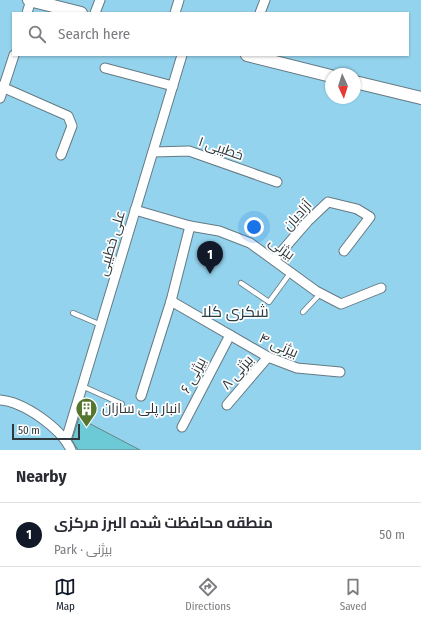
<!DOCTYPE html>
<html lang="en">
<head>
<meta charset="utf-8">
<style>
	:root { --surface:#fff; --page:#f2f2f3; --text:#2b2b33; --muted:#7c7c81; --line:#e1e1e2; --accent:#111827 }
	body { margin:0; font-family:"Fira Sans Condensed",Cairo,sans-serif; background:var(--page); color:var(--text) }
	.compass { position:absolute; left:325px; top:68px; width:36px; height:36px; border-radius:50%; background:var(--surface); box-shadow:0 1px 3px #0004; rotate:176deg }
	.scale { position:absolute; left:12px; bottom:10px; width:68px; box-sizing:border-box; padding-left:4px; border:2px solid #2e373b; border-top:0; font-size:11px; line-height:14px; white-space:nowrap; color:#2e373b; -webkit-text-stroke:3px #fff; paint-order:stroke }
	.you { position:absolute; left:254px; top:227px; width:14px; height:14px; margin:-10px; border:3px solid #fff; border-radius:50%; background:#1a73e8; box-shadow:0 0 0 6px #1a73e833 }
	.badge { display:grid; place-items:center; width:26px; height:26px; border-radius:50%; background:var(--accent); color:#fff; font-size:13px; font-weight:700 }
	.pin { position:absolute; translate:-50% -33px; filter:drop-shadow(0 1px 2px #0008) }
	.pin::after { content:''; position:absolute; top:21px; width:14px; height:12px; background:inherit; clip-path:polygon(0 0,100% 0,50% 100%) }
	.list { margin:0; padding:0; list-style:none }
	h2 { display:flex; justify-content:space-between; align-items:center; height:52px; margin:0; padding:0 16px; font-size:17px }
	h2 small { font-size:13px; font-weight:400; color:var(--muted) }
	.list li { display:grid; grid-template-columns:26px 1fr auto; gap:12px; align-items:center; box-sizing:border-box; height:64px; padding:0 16px; border-top:1px solid var(--line) }
	.list b { display:block; font-size:15px; white-space:nowrap }
	.list p { margin:0; font-size:13px; white-space:nowrap; color:var(--muted) }
	.list em { font-size:13px; font-style:normal; color:var(--muted) }
	.icon { flex:none; width:22px; height:22px; fill:none; stroke:currentColor; stroke-width:2; stroke-linecap:round; stroke-linejoin:round }
	.map { position:relative; flex:none; width:421px; height:450px; overflow:hidden }
	.search { position:absolute; background:var(--surface); box-shadow:0 1px 3px #0004; left:12px; right:12px; top:12px; height:44px; display:flex; align-items:center; gap:10px; box-sizing:border-box; padding:0 14px; border-radius:0px; color:var(--muted); font-size:15px }
	.sheet { height:116px; background:var(--surface) }
	nav { display:flex; justify-content:space-around; align-items:center; box-sizing:border-box; height:56px; border-top:1px solid var(--line); background:var(--surface); font-size:11px; color:var(--muted) }
	nav a { display:grid; justify-items:center; gap:2px }
	nav .on { color:var(--accent) }
	.map>svg:first-child { display:block }
	.green { fill:#94d3ed; fill-rule:evenodd }
	.building { fill:#6ccad6; stroke:#6b8386 }
	.lines { fill:none; stroke-linecap:round; stroke-linejoin:round }
	.service-casing { stroke:#657a83; stroke-width:6 }
	.minor-casing { stroke:#657a83; stroke-width:11 }
	.tertiary-casing { stroke:#657a83; stroke-width:14 }
	.service { stroke:#fff; stroke-width:4.5 }
	.minor { stroke:#fff; stroke-width:9 }
	.tertiary { stroke:#fff; stroke-width:12 }
	.labels { text-anchor:middle; stroke-width:3.5; stroke-linejoin:round; paint-order:stroke }
	.street-label { font-size:14px; fill:#2e373b; stroke:#fff }
	.poi-label { font-size:14px; fill:#2e373b; stroke:#fff; text-anchor:start }
	.quarter-label { font-size:16px; fill:#293d45; stroke:#fff }
</style>
</head>
<body>
<div class="map">
<svg width="421" height="450" viewBox="0 0 421 450">
	<rect width="100%" height="100%" fill="#eff9fd"/>
	<path class="green" d="M0,0H421V450H0ZM13,13H408V55H13ZM331,74H355V98H331Z"/>
	<path class="building" d="M79,418L140,450H78L72,440Z"/>
	<g class="lines">
		<defs>
			<g id="service">
				<path d="M241,283L269,302L291,272"/>
				<path d="M303,312L321,293"/>
				<path d="M73,313L101,325"/>
				<path d="M82,386L122,404"/>
			</g>
			<g id="minor">
				<path d="M27,13L31,0"/>
				<path d="M95,13L100,0"/>
				<path d="M175,13L179,0"/>
				<path d="M260,13L265,0"/>
				<path d="M105,68L173,86"/>
				<path d="M0,86L68,116L72,126L61,155"/>
				<path d="M0,98L14,55"/>
				<path d="M153,152L189,151L277,182"/>
				<path d="M135,210L190,226L219,231L250,243L316,291L341,304L381,288"/>
				<path d="M275,259L308,221L328,202L357,209L370,217L344,251"/>
				<path d="M171,301L268,357L297,368L340,372"/>
				<path d="M141,396L171,301L190,226"/>
				<path d="M0,400C24,402 61,428 71,450"/>
				<path d="M227,405L268,357"/>
				<path d="M182,427L230,335"/>
				<path d="M66,440L182,55"/>
			</g>
			<g id="tertiary">
				<path d="M29,0L81,13"/>
				<path d="M247,55L331,76"/>
				<path d="M355,82L421,98"/>
			</g>
		</defs>
		<use href="#service" class="service-casing"/>
		<use href="#minor" class="minor-casing"/>
		<use href="#tertiary" class="tertiary-casing"/>
		<use href="#service" class="service"/>
		<use href="#minor" class="minor"/>
		<use href="#tertiary" class="tertiary"/>
	</g>
	<defs>
		<symbol id="building-pin" viewBox="-11 -11 22 30"><path d="M0 17L-7.5 6A9.5 9.5 0 1 1 7.5 6Z" fill="#54762e" stroke="#fff"/><path d="M-4-6H4V6H1V3H-1V6H-4ZM-2.5-4.3h1.7v1.8h-1.7ZM.8-4.3h1.7v1.8H.8ZM-2.5-1h1.7V.8h-1.7ZM.8-1h1.7V.8H.8Z" fill="#fff"/></symbol>
	</defs>
	<g fill-rule="evenodd">
		<use href="#building-pin" x="74" y="396" width="25" height="34"/>
	</g>
	<g class="labels">
		<g class="street-label">
			<text transform="translate(221 148) rotate(19)" y="5">خطیبی ۱</text>
			<text transform="translate(297 215) rotate(-47)" y="5">آزادیان</text>
			<text transform="translate(111 243) rotate(-74)" y="5">علی خطیبی</text>
			<text transform="translate(282 248) rotate(36)" y="5">بیژنی</text>
			<text transform="translate(279 345) rotate(24)" y="5">بیژنی ۴</text>
			<text transform="translate(237 372) rotate(-49)" y="5">بیژنی ۸</text>
			<text transform="translate(193 375) rotate(-62)" y="5">بیژنی ۶</text>
		</g>
		<g class="poi-label">
			<text x="102" y="413">انبار پلی سازان</text>
		</g>
		<g class="quarter-label">
			<text x="235" y="317">شکری کلا</text>
		</g>
	</g>
</svg>
<svg class="compass" viewBox="-18 -18 36 36"><path d="M0-13l5 13h-10z" fill="#e53935"/><path d="M0 13l5-13h-10z" fill="#7c7c81"/></svg>
<div class="scale">50 m</div>
<div class="you"></div>
<div class="pin badge" style="left:210px;top:274px">1</div>
<div class="search"><svg class="icon" aria-label="search" viewBox="0 0 24 24"><circle cx="10" cy="10" r="6"/><path d="M15 15l6 6"/></svg>Search here</div>
</div>
<section class="sheet">
<h2>Nearby<small></small></h2>
<ul class="list">
<li><span class="badge">1</span><div><b>منطقه محافظت شده البرز مرکزی</b><p>Park · بیژنی</p></div><em>50 m</em></li>
</ul>
</section>
<nav>
<a class="on"><svg class="icon" aria-label="map" viewBox="0 0 24 24"><path d="M3 6l6-2 6 2 6-2v14l-6 2-6-2-6 2zM9 4v14M15 6v14"/></svg>Map</a>
<a><svg class="icon" aria-label="directions" viewBox="0 0 24 24"><path d="M12 3l9 9-9 9-9-9zM9 14v-3h6M13 9l2 2-2 2"/></svg>Directions</a>
<a><svg class="icon" aria-label="saved" viewBox="0 0 24 24"><path d="M7 4h10v16l-5-4-5 4z"/></svg>Saved</a>
</nav>
</body>
</html>
